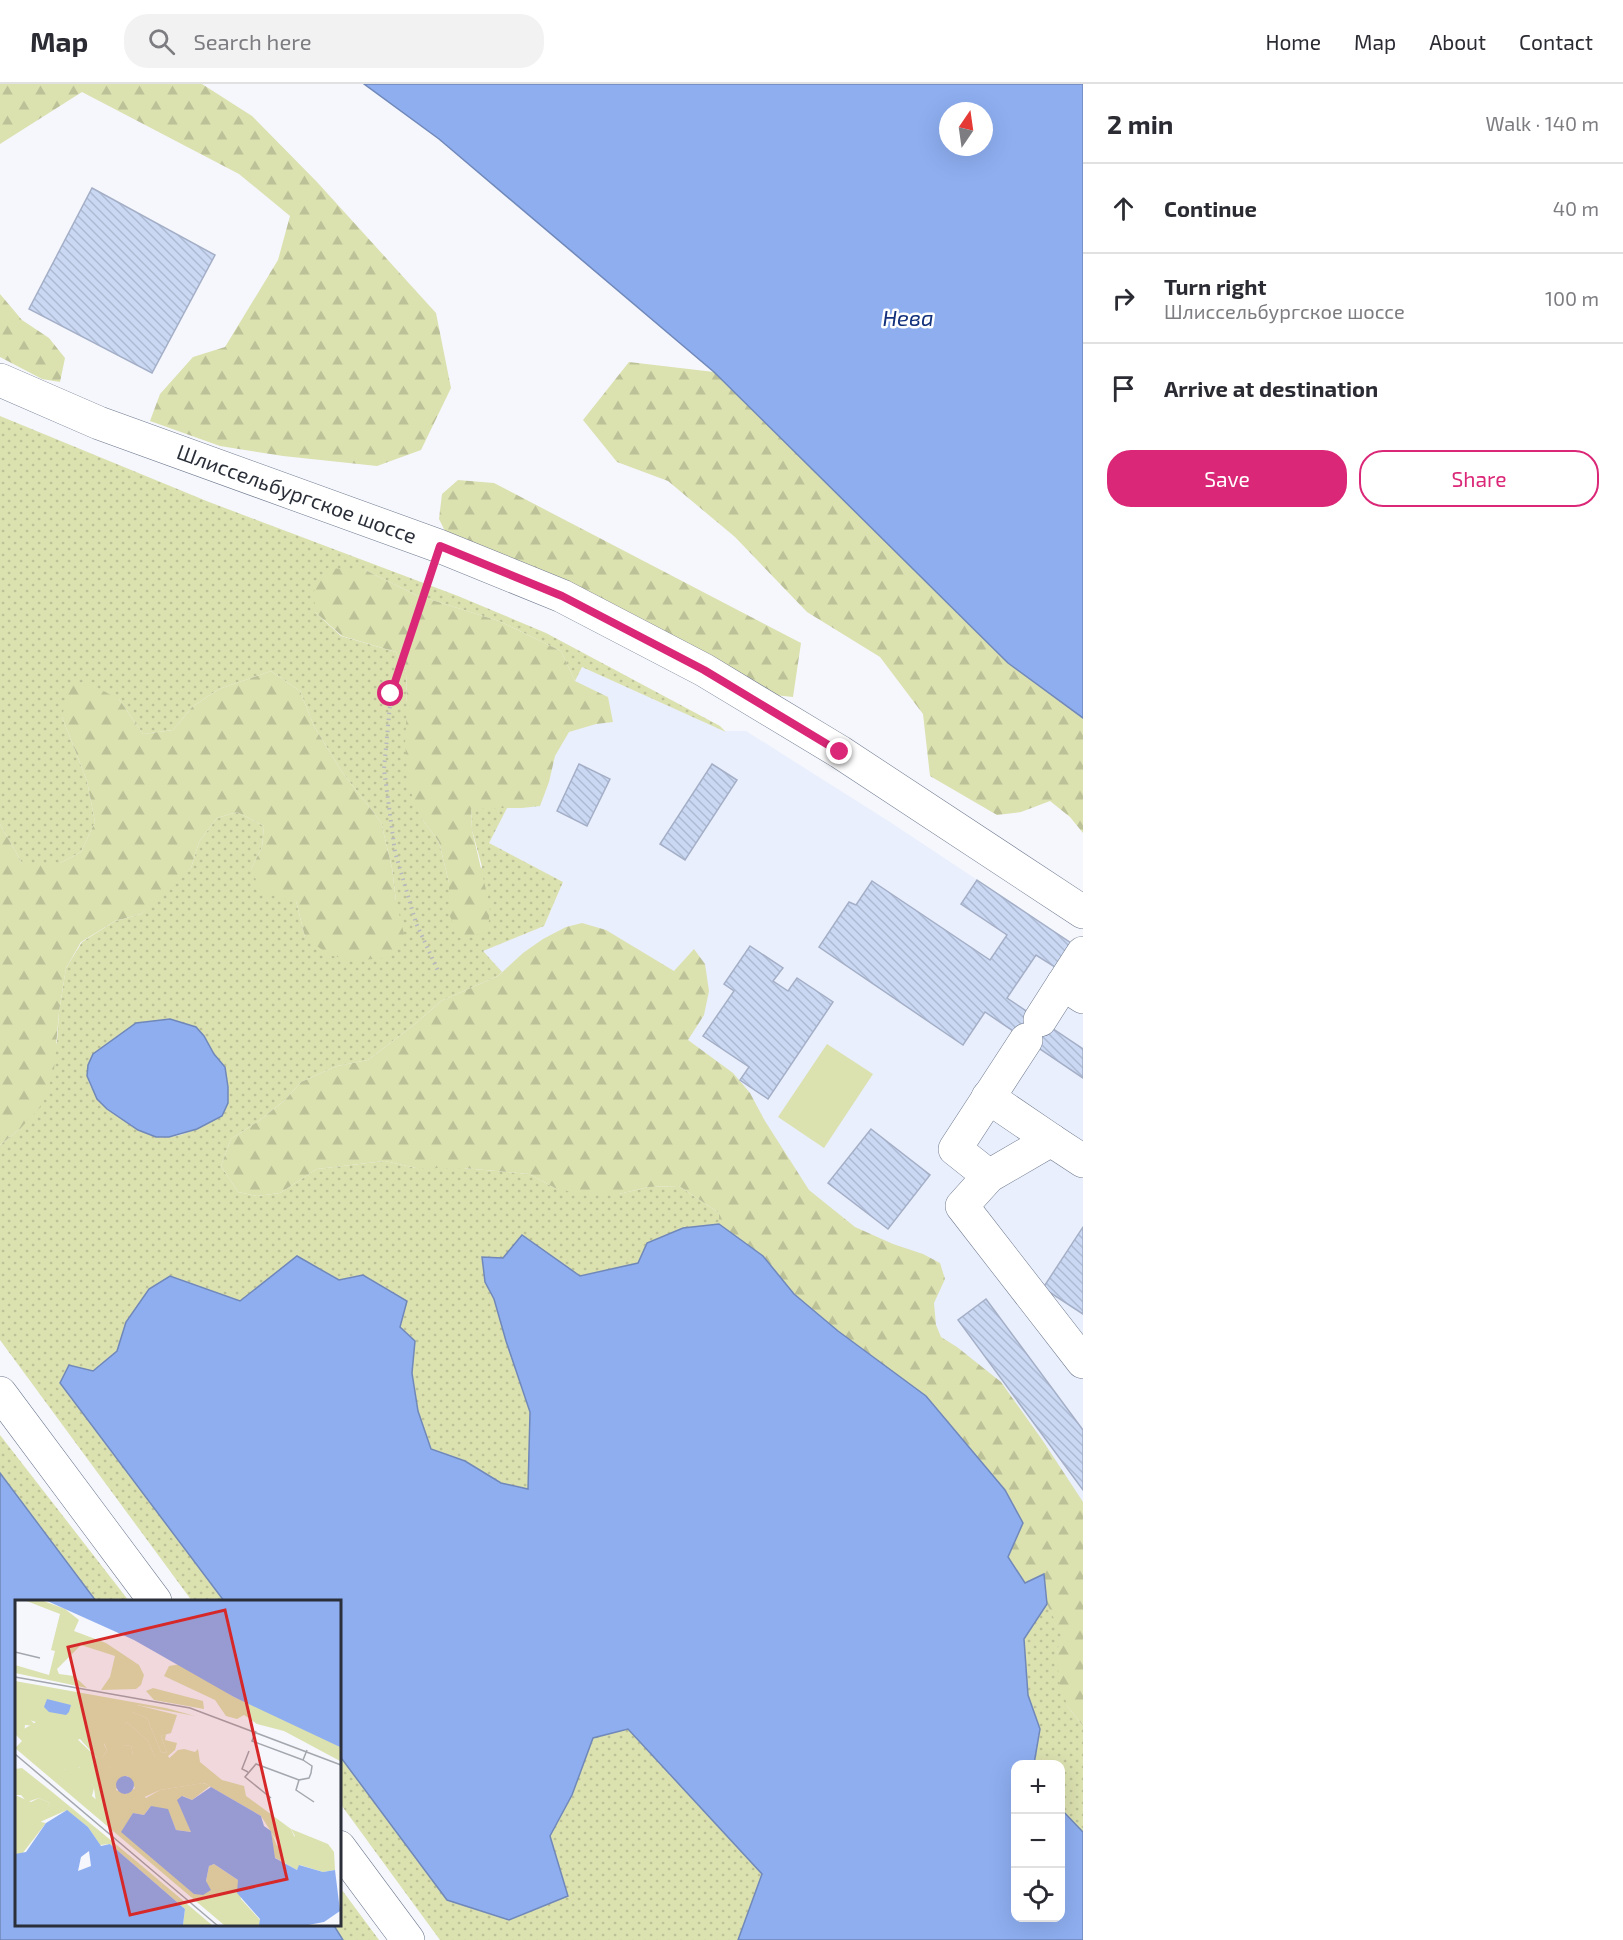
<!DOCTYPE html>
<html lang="en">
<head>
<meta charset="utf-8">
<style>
	:root { --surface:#fff; --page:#f2f2f3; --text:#2b2b33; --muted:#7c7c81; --line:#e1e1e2; --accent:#db2777 }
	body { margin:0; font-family:"Exo 2",sans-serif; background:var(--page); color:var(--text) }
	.controls { position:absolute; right:18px; bottom:18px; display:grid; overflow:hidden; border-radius:12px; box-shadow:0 6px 24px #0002 }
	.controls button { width:54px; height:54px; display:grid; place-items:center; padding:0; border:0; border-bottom:2px solid var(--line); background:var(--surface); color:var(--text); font:30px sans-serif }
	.compass { position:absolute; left:939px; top:18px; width:54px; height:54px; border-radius:50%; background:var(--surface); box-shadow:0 6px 24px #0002; rotate:13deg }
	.stop { position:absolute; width:18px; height:18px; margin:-14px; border:4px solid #db2777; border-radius:50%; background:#fff }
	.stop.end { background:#db2777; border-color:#fff; box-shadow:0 2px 6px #0008 }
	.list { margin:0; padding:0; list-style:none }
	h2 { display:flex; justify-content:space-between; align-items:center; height:78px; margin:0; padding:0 24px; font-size:26px }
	h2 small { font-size:20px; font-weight:400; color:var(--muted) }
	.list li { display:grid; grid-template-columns:39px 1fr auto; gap:18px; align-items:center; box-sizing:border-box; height:90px; padding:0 24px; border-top:2px solid var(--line) }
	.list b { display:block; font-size:22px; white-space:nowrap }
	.list p { margin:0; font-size:20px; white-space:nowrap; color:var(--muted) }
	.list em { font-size:20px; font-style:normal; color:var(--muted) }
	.actions { display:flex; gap:12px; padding:18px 24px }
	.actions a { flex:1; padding:14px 0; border:2px solid var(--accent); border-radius:24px; text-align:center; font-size:21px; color:var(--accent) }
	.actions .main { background:var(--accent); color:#fff }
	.icon { flex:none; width:33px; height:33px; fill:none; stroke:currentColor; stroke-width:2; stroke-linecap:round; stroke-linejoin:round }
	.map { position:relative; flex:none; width:1083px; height:1856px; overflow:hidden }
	header { display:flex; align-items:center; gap:36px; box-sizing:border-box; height:84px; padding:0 30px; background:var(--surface); border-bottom:2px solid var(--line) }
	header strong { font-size:28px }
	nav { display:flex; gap:33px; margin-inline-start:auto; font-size:21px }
	.search { width:420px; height:54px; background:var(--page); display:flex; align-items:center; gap:15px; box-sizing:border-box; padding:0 21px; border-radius:24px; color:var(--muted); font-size:22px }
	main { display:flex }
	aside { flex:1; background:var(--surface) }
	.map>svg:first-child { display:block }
	.built { fill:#e9effc }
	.grass { fill:url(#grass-dots); fill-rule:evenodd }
	.forest { fill:url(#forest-firs) }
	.park { fill:#dce1b0 }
	.water { fill:#8eaef0; stroke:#7088b9; stroke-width:1.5; fill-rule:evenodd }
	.building { fill:url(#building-back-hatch); stroke:#a4afc7; stroke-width:1.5 }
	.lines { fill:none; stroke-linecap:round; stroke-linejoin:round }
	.minor-casing { stroke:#6e798e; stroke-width:34 }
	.major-casing { stroke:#6e798e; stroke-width:34 }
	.path { stroke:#b5b8be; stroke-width:4; stroke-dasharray:1.5 4.5; stroke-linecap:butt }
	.minor { stroke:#fff; stroke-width:33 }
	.major { stroke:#fff; stroke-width:33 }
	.route { stroke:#db2777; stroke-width:8 }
	.labels { text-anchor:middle; stroke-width:5; stroke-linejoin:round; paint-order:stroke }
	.street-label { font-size:21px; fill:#2b2f39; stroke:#fff }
	.water-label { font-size:22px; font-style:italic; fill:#13317c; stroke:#fff }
	.inset-river { fill:none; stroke:#8eaef0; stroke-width:3 }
	.inset-road { fill:none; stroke:#a4a7ae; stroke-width:1.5 }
	.view { fill:#d62828; fill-opacity:0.15; stroke:#d62828; stroke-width:3 }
	.inset-edge { fill:none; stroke:#2b2f39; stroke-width:3 }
</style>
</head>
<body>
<header>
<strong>Map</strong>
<div class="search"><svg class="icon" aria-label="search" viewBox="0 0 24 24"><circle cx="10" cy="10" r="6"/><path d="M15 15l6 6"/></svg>Search here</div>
<nav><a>Home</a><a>Map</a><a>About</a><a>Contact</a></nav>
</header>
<main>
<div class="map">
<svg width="1083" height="1856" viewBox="0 0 1083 1856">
	<defs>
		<pattern id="grass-dots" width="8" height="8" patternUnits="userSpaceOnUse" patternTransform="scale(1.5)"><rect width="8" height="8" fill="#dce1b0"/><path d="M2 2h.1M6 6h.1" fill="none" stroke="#bdc198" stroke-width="1.8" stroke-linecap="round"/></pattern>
		<pattern id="forest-firs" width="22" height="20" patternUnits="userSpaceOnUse" patternTransform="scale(1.5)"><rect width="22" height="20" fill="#dce1b0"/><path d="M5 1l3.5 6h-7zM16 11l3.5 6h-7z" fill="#bdc198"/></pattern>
		<pattern id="building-back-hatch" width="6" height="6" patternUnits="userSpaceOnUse" patternTransform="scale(1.5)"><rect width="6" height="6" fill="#cad8f3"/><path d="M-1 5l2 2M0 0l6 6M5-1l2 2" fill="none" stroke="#aebad1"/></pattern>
	</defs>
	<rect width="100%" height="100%" fill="#f5f7fc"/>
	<path class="built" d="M582,583L725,647H746L890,738L1083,866V1447L719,1129L482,867L544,842L563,798L488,759Z"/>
	<g class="grass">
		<path d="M0,332L209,418L458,512L546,549L720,642L726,648L582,583L575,597L561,567L499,537L416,511L365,486L315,528L341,552L396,568L406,588L407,621L422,735L439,758L449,799V830L482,783L472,746L471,724H507L489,759L563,798L544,842L483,867L502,888L498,892L441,917L415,940L368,976L337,982L301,998L285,1016L260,1036L231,1055L221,1082L238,1108L257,1112L280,1109L317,1085L385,1077L416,1084H463L529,1090L555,1104L619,1110L649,1103L679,1102L719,1129V1140L683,1144L638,1179L579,1192L522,1151L485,1198L494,1215L506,1257L530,1328L528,1405L501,1399L465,1377L431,1365L418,1327L412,1289L415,1257L400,1243L406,1217L363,1191L339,1196L297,1173L240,1217L169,1192L126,1238L118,1267L93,1287L60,1299L224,1517H192L0,1256V1061L20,1045L57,958L59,928L66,884L82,858L115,837L141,830L191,784L199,758L217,734L237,728L264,742L262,763L251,785L296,817L305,853L396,817L392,784L381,738L342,688L314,642L300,607L271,587L219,605L192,623L173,646L143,650L119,615L62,633L87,697L95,738L81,768L60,779H22L0,740ZM204,952L214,970L225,983L207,1039C193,1047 176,1055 159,1053C150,1053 139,1042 131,1037C106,1020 75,1005 93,970Z"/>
		<path d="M0,1351L129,1517H96L0,1389Z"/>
		<path d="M1047,1520L1062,1549L1057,1570L1068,1623L1083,1642V1748L1061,1725L1060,1680H1034L1040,1645L1028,1611L1024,1555Z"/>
		<path d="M628,1645L762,1790L738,1856H440L339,1718V1671L447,1816L568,1812L550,1752L572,1711L593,1653Z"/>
		<path d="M339,1802L379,1856H343L333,1840H339Z"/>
	</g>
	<g class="forest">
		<path d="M0,0H202L252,32L317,98L436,229L451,304L421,366L377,382L283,372L220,362L150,337L160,310L193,273L225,263L278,176L290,132L239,90L82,8L0,60Z"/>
		<path d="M0,210L22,236L49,254L65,274L60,298L42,295L0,273Z"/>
		<path d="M629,278L714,288L1008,579L1083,634V749L1070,733L1050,717L1021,728L997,731L930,692L923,630L880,573L807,528L735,453L668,397L617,378L583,336Z"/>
		<path d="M458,396L494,399L801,559L793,613L754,609L448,453L439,435L442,410Z"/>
		<path d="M327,484L365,486L416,511L499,537L561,567L575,597L608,613L613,638L596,640L569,648L555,672L549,698L540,722L522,724H471L472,746L490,823L488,848L459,854L449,830V799L439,758L422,735L410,706L405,660L407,621L406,588L396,568L342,552L315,528L314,507Z"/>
		<path d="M271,587L300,607L314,642L342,688L381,738L392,784L396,817L405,854L390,873L355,877L329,871L305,853L296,817L262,809L251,785L262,763L264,742L237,728L217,734L199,758L191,784L173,803L141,830L115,837L81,858L66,884L59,928L54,986L43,1020L20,1045L0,1061V740L22,779H60L81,768L95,738L87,697L62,633L69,601L85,598L119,615L143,650L173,646L192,623L219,605Z"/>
		<path d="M582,839L606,846L674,887L694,865L705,880L709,907L704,931L688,956L733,989L750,1009L765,1037L809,1106L855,1143L893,1160L923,1170L940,1179L945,1195L934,1219L936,1241L941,1253L957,1263L1001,1298L1043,1357L1083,1418V1642L1068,1623L1059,1598L1057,1570L1061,1549L1047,1520L1044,1491L1025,1499L1008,1473L1023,1439L1005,1406L926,1312L838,1247L794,1210L763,1172L719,1140V1129L679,1102L649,1103L619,1110H580L555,1104L529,1090L463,1084H416L385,1077L317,1085L280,1109L257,1112L238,1108L221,1082L231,1055L260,1036L285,1016L301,998L337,982L368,976L415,940L441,917L498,892L523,869L543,855L566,843Z"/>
	</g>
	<path class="park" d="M827,960L873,990L824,1064L778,1033Z"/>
	<g class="water">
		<path d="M364,0H1083V634L1008,579L714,288L439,55ZM948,27H984V63H948Z"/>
		<path d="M170,935L196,943L204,952L214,970L225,983L228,1003V1019L222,1032L197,1045L169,1053H156L138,1046L107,1025L97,1015L87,992L88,981L93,970L136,939Z"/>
		<path d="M719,1140L763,1172L794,1210L838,1247L926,1312L1005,1406L1023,1439L1008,1473L1025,1499L1044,1490L1047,1520L1024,1555L1028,1611L1040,1645L1034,1680H1016V1834H1060L1061,1725L1083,1748V1856H738L762,1790L628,1645L593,1654L572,1711L550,1752L568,1812L509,1836L447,1816L339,1671V1517H224L60,1299L69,1281L93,1287L117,1267L126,1238L149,1205L170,1192L240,1217L297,1172L339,1196L363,1191L407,1217L400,1243L415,1257L412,1289L418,1327L431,1365L465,1377L501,1399L528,1405L530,1328L506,1257L494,1215L485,1198L482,1173L503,1174L522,1151L580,1192L638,1179L647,1159L683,1144Z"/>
		<path d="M0,1389L96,1517H16V1840H333L343,1856H0Z"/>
	</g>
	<g class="building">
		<path d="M92,104L215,171L152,289L29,225Z"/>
		<path d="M579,680L610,695L587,742L557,727Z"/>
		<path d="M712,680L737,696L685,776L660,760Z"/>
		<path d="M977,796L1074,861L1058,885L1036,871L1007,914L1083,965V994L985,928L963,961L819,863L849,818L856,821L872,797L990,876L1007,851L961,820Z"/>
		<path d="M750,862L783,884L773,897L788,907L797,894L833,918L768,1015L740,996L749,983L703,952L734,907L724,900Z"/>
		<path d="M871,1045L930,1091L888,1145L828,1099Z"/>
		<path d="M1083,1143V1230L1043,1204Z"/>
		<path d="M986,1215L1083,1346V1406L958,1236Z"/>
	</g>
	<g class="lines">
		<defs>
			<g id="minor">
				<path id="s1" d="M0,296L99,339L439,462L562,512L704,586L840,668L1083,828"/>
				<path d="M1083,869L1063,900L1083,913"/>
				<path d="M1040,936L1063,900"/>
				<path d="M988,1013L1051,1056"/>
				<path d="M1083,1077L1051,1056L989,1092L962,1122L1083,1278"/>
				<path d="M989,1092L955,1065L1026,956"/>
			</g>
			<g id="major">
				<path d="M0,1309L155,1517"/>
				<path d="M339,1763L408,1856"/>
			</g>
		</defs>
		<use href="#minor" class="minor-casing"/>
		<use href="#major" class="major-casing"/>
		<path class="path" d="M430,491L391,610L384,685L395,768L416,839L439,889"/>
		<use href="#minor" class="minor"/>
		<use href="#major" class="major"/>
	</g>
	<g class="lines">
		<path class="route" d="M391,610L440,462L562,512L704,586L840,668"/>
	</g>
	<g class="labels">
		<g class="street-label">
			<text dy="7" stroke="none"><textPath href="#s1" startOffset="318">Шлиссельбургское шоссе</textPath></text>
		</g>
		<g class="water-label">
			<text x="908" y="242">Нева</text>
		</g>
	</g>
	<g transform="translate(15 1516)">
		<rect width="326" height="326" fill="#f5f7fc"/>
		<path d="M0,81L151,108L180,116L122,105L117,112L132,118L146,152L152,153L146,136L151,134L150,140L162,143L160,150L153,156L155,159L122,191L131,198L145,190L188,183L195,186L177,200L168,196L164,204L177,232L161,230L155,215L136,206L129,215L118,213L110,230L191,282L194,266L199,264L223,280L226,299L245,320L244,325H209L0,148L7,141L0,134L21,122L0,116ZM112,122L133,141L140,157L118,155L116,145L109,146L94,168V187L85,203L77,196L79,188L67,169L61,166L48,170L45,146L65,139L83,159L88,157L92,150L89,144ZM113,176L120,188L111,194L101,190L105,178ZM36,191L126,265L197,325H168L170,309L95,244L85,245L73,227L44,205ZM0,195L16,202L24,198L35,203L26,222L31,223L7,254H0ZM276,229L313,244L319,252L320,270L308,272L285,265L282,270L259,257L256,231L262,246L280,236Z" fill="#dce1b0" fill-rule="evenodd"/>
		<path d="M9,0H26L50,9L64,20L59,31L91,43L124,65L129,75L126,85L121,89L86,90L95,77L100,56L66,45L42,69L44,74L59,76L72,88L0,73V65L34,75L40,51L36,50L45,14ZM166,64L219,97L304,134L325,147V161L269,131L242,124L229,115L222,119L211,116L200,100L149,76L154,66ZM138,88L188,101L189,109L139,100L131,91ZM122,105L162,115L156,133L146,136L152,153L146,152L132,118L117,112V106ZM0,116H11L22,126L10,125L9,135L0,134ZM112,122L133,141L140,157L130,162L118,155L116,145L109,146L105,157L94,168V193L85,203L81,202L79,188L64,167L48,170L40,168L45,146L49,138L59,136L82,158L88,157L92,150L84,131L96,136ZM169,149L180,152L183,149L185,162L207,180L229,186L231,196L276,229L283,245L279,249H267L246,216L189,183L145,190L125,199L122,191L130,181L163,150ZM7,168L36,191L52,210L25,222L35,203L24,198L12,202L6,195H0V169Z" fill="#dce1b0"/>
		<path d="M30,0H325V147L219,97L119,40ZM32,99L56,105L54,112L51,115L34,112L29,107ZM101 185a9 9 0 1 1 18 0a9 9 0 1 1-18 0ZM196,187L246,216L249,226L256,231L260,258L282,270L284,265L308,272L320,270L325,311L309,322L293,325H244L245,319L222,293L223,280L199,264L194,266L191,281L196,290L188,295L179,294L106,232L118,213L129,215L136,206L153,209L161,230L176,232L162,200L167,196L177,200ZM52,210L73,227L86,246L95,244L170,309L168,325H0V254L11,252L31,223ZM74,251L76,266L63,271L66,257Z" fill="#8eaef0" fill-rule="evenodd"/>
		<path class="inset-river" d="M281,0L326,29"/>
		<path class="inset-road" d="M0,52L25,58M0,77L175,108L326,165M241,131L237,141L288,160L292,150M0,154L203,326M288,160L297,166L296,173L294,178L284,180L281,190L299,202M233,172L227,169L234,151M256,198L230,177L241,164L284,180"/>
		<path class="view" d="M210,10L272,279L115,315L53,47Z"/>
		<rect width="326" height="326" class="inset-edge"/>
	</g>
</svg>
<div class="controls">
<button>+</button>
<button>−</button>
<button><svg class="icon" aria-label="locate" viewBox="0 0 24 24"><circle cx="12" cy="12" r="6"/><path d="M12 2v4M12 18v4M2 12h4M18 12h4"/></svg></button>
</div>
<svg class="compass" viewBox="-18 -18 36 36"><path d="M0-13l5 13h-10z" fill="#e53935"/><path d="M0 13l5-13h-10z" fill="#7c7c81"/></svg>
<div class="stop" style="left:391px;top:610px"></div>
<div class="stop end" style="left:840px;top:668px"></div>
</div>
<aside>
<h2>2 min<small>Walk · 140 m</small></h2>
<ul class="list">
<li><svg class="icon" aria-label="ahead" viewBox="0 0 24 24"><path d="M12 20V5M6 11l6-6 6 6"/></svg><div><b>Continue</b></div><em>40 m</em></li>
<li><svg class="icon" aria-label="right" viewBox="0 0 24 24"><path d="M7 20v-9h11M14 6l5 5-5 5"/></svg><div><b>Turn right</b><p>Шлиссельбургское шоссе</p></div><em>100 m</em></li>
<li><svg class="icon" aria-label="arrive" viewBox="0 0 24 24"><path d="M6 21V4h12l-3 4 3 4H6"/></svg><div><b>Arrive at destination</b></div></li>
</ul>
<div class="actions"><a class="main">Save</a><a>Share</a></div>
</aside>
</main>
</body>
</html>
